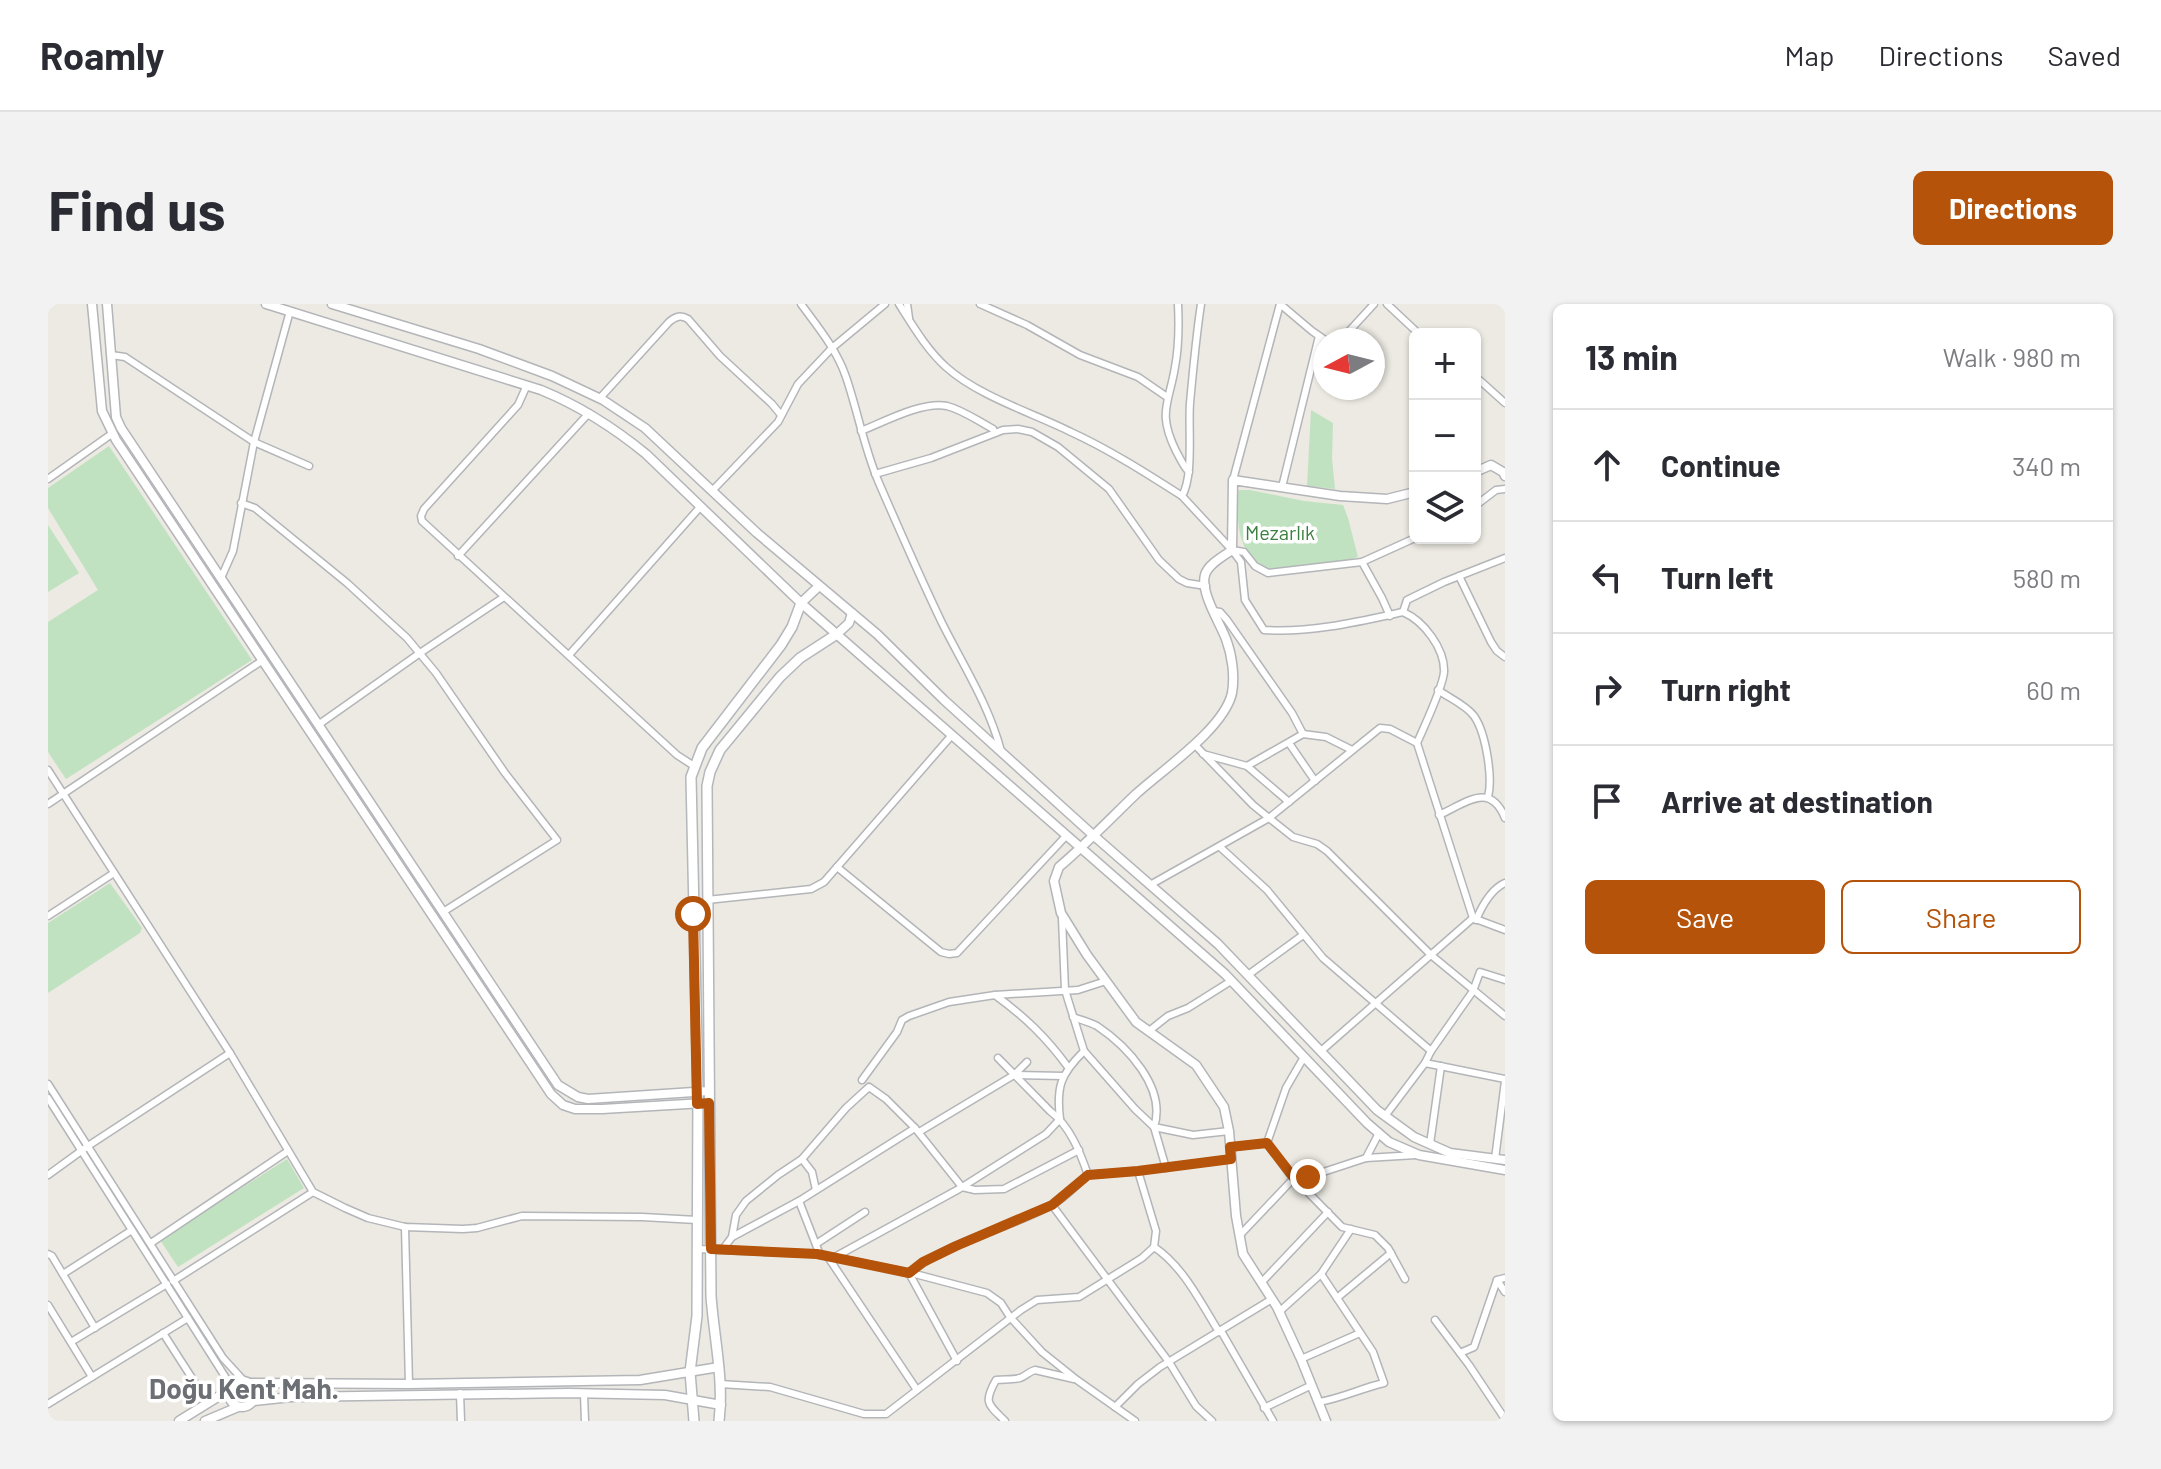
<!DOCTYPE html>
<html lang="en">
<head>
<meta charset="utf-8">
<style>
	:root { --surface:#fff; --page:#f2f2f3; --text:#2b2b33; --muted:#7c7c81; --line:#e1e1e2; --accent:#b45309 }
	body { margin:0; font-family:Barlow,sans-serif; background:var(--page); color:var(--text) }
	.controls { position:absolute; right:24px; top:24px; display:grid; overflow:hidden; border-radius:12px; box-shadow:0 2px 6px #0004 }
	.controls button { width:72px; height:72px; display:grid; place-items:center; padding:0; border:0; border-bottom:2px solid var(--line); background:var(--surface); color:var(--text); font:40px sans-serif }
	.compass { position:absolute; left:1265px; top:24px; width:72px; height:72px; border-radius:50%; background:var(--surface); box-shadow:0 2px 6px #0004; rotate:263deg }
	.stop { position:absolute; width:24px; height:24px; margin:-18px; border:6px solid #b45309; border-radius:50%; background:#fff }
	.stop.end { background:#b45309; border-color:#fff; box-shadow:0 2px 8px #0008 }
	.list { margin:0; padding:0; list-style:none }
	h2 { display:flex; justify-content:space-between; align-items:center; height:104px; margin:0; padding:0 32px; font-size:34px }
	h2 small { font-size:26px; font-weight:400; color:var(--muted) }
	.list li { display:grid; grid-template-columns:52px 1fr auto; gap:24px; align-items:center; box-sizing:border-box; height:112px; padding:0 32px; border-top:2px solid var(--line) }
	.list b { display:block; font-size:30px; white-space:nowrap }
	.list em { font-size:26px; font-style:normal; color:var(--muted) }
	.actions { display:flex; gap:16px; padding:24px 32px }
	.actions a { flex:1; padding:18px 0; border:2px solid var(--accent); border-radius:12px; text-align:center; font-size:28px; color:var(--accent) }
	.actions .main { background:var(--accent); color:#fff }
	.icon { flex:none; width:44px; height:44px; fill:none; stroke:currentColor; stroke-width:2; stroke-linecap:round; stroke-linejoin:round }
	.map { position:relative; flex:none; width:1457px; height:1117px; overflow:hidden; border-radius:12px }
	header { display:flex; align-items:center; gap:48px; box-sizing:border-box; height:112px; padding:0 40px; background:var(--surface); border-bottom:2px solid var(--line) }
	header strong { font-size:38px }
	nav { display:flex; gap:44px; margin-inline-start:auto; font-size:28px }
	.intro { display:flex; align-items:center; justify-content:space-between; box-sizing:border-box; height:192px; padding:0 48px }
	h1 { margin:0; font-size:56px }
	.button { padding:20px 36px; border-radius:12px; background:var(--accent); color:#fff; font-size:28px; font-weight:700 }
	main { display:flex; gap:48px; padding:0 48px }
	aside { flex:1; background:var(--surface); border-radius:12px; box-shadow:0 2px 6px #0004 }
	.map>svg:first-child { display:block }
	.green { fill:#c1e2c1 }
	.lines { fill:none; stroke-linecap:round; stroke-linejoin:round }
	.minor-casing { stroke:#b3b5b9; stroke-width:9 }
	.tertiary-casing { stroke:#b3b5b9; stroke-width:11 }
	.secondary-casing { stroke:#b4b7bc; stroke-width:12 }
	.minor { stroke:#fff; stroke-width:6 }
	.tertiary { stroke:#fff; stroke-width:8 }
	.secondary { stroke:#fff; stroke-width:9 }
	.route { stroke:#b45309; stroke-width:10 }
	.labels { text-anchor:middle; stroke-width:7; stroke-linejoin:round; paint-order:stroke }
	.park-label { font-size:20px; fill:#3c803f; stroke:#fff }
	.district-label { font-size:28px; font-weight:bold; fill:#6c7074; stroke:#fff }
</style>
</head>
<body>
<header>
<strong>Roamly</strong>
<nav><a>Map</a><a>Directions</a><a>Saved</a></nav>
</header>
<div class="intro"><h1>Find us</h1><a class="button">Directions</a></div>
<main>
<div class="map">
<svg width="1457" height="1117" viewBox="0 0 1457 1117">
	<rect width="100%" height="100%" fill="#eceae2"/>
	<g class="green">
		<path d="M1263,106L1285,119L1284,154L1287,185L1259,182Z"/>
		<path d="M61,142L204,356L18,475L0,448V318L50,286L0,204V184Z"/>
		<path d="M1191,186H1202L1256,197L1295,201L1300,214L1310,253L1300,256L1222,265C1188,251 1190,221 1189,189Z"/>
		<path d="M0,221L31,269L0,288Z"/>
		<path d="M62,579L94,624L92,629L0,689V619Z"/>
		<path d="M239,855L256,884L130,963L112,936Z"/>
	</g>
	<g class="lines">
		<defs>
			<g id="minor">
				<path d="M753,0C770,23 789,46 798,73C810,108 816,144 831,179C851,225 872,273 894,319C915,361 941,401 953,447"/>
				<path d="M851,0C865,22 879,46 898,63C930,92 985,109 1023,128C1062,146 1098,169 1134,192"/>
				<path d="M859,0L861,14"/>
				<path d="M932,0L979,21L1032,51L1090,73L1119,93"/>
				<path d="M1130,0C1131,21 1131,42 1127,63C1121,100 1109,108 1128,147C1132,154 1135,162 1141,168"/>
				<path d="M1153,0C1148,33 1145,66 1142,99C1140,124 1146,172 1134,192L1184,246"/>
				<path d="M1232,0L1264,27L1277,36"/>
				<path d="M1339,0L1371,30"/>
				<path d="M1293,36L1326,0"/>
				<path d="M63,51L77,53L206,138L261,162"/>
				<path d="M1427,72L1457,99"/>
				<path d="M479,81L470,101L376,205L373,212L374,217L629,451L646,462"/>
				<path d="M552,94L621,18C628,12 633,11 640,15L672,52L724,100L733,111"/>
				<path d="M813,127C836,118 874,97 899,102C915,106 930,117 945,125L947,129"/>
				<path d="M827,170L883,154L955,126L970,125L984,128L1010,143L1061,185L1111,256L1131,275L1139,279L1158,282"/>
				<path d="M0,175L65,129"/>
				<path d="M1185,176L1232,0"/>
				<path d="M1234,183L1271,32"/>
				<path d="M664,187L730,118L750,80L784,44L837,0"/>
				<path d="M193,199L207,204L299,279L359,334L388,369L457,469L509,536L395,608"/>
				<path d="M1427,202L1448,186L1457,185"/>
				<path d="M1367,234L1314,258L1220,269L1207,262L1196,248L1184,246L1193,258L1197,296L1216,326C1263,329 1309,318 1355,308C1376,317 1397,345 1396,368C1395,383 1376,423 1369,439"/>
				<path d="M410,252L541,109"/>
				<path d="M1314,258L1334,294L1342,312"/>
				<path d="M1411,272L1443,338L1449,347L1457,353"/>
				<path d="M173,274L185,247L206,138L242,7"/>
				<path d="M1166,307L1172,308L1179,316L1244,409L1255,430"/>
				<path d="M1355,308L1359,296L1396,278L1457,254"/>
				<path d="M521,351L653,202"/>
				<path d="M1390,386C1401,394 1418,401 1426,412C1438,429 1445,474 1440,493"/>
				<path d="M270,421L372,349L456,293"/>
				<path d="M1241,439L1267,477"/>
				<path d="M1147,441L1205,501L1221,514L1245,533L1269,540L1279,547L1383,651L1457,712"/>
				<path d="M1155,450L1199,462L1255,430L1278,433L1304,446"/>
				<path d="M1199,462L1241,498"/>
				<path d="M0,466L182,749L265,888L297,904L320,914L357,923L415,925L429,924L474,912L594,913L649,916"/>
				<path d="M0,500L215,356"/>
				<path d="M1391,511C1418,499 1442,477 1457,514"/>
				<path d="M1172,543L1219,586L1275,654L1383,747L1377,759"/>
				<path d="M789,563L893,648L901,650L909,649L1018,532"/>
				<path d="M1102,581L1221,514L1332,424L1342,425L1369,439L1425,614"/>
				<path d="M659,596L763,585L776,578L904,431"/>
				<path d="M0,612L66,569"/>
				<path d="M1425,614L1457,626"/>
				<path d="M1428,616C1434,602 1443,585 1457,579"/>
				<path d="M1200,671L1255,631"/>
				<path d="M947,691C977,713 998,733 1020,763"/>
				<path d="M1025,713C1033,716 1042,718 1049,722C1079,742 1119,784 1106,823L1145,831L1181,827"/>
				<path d="M1101,727L1120,712L1140,704L1183,677"/>
				<path d="M1036,747L1087,805L1106,823L1118,864"/>
				<path d="M1273,747L1425,614"/>
				<path d="M1383,747L1425,687L1432,668L1457,676"/>
				<path d="M966,771L1015,772"/>
				<path d="M814,776L849,728L854,716L861,712L901,698L947,691L1030,686L1058,677"/>
				<path d="M0,780L175,1054L196,1077"/>
				<path d="M0,794L183,1082"/>
				<path d="M1337,812L1377,759L1457,775"/>
				<path d="M1012,815C1008,782 1013,770 1036,747L1017,686L1014,614"/>
				<path d="M871,828L966,771L979,758"/>
				<path d="M1219,839L1238,784L1256,753"/>
				<path d="M1382,840L1393,762"/>
				<path d="M1182,843L1219,839L1241,869L1294,923L1327,931L1340,944L1357,975"/>
				<path d="M1318,854L1331,829"/>
				<path d="M754,855L764,868L768,886"/>
				<path d="M1447,855L1457,777"/>
				<path d="M0,871L40,842L182,749"/>
				<path d="M1040,871L1090,867L1183,855"/>
				<path d="M751,897L772,951"/>
				<path d="M1004,901L1121,1058L1148,1102L1164,1117"/>
				<path d="M357,923L361,1080"/>
				<path d="M1192,931L1246,874L1260,873L1318,854L1368,851"/>
				<path d="M684,933L688,911L698,897L730,871L754,855L798,804L821,783L838,795L867,824L914,883L927,886L956,885L1031,846"/>
				<path d="M103,939L240,847"/>
				<path d="M768,940L817,908"/>
				<path d="M1106,943C1135,962 1153,999 1171,1028"/>
				<path d="M649,945L769,950L867,970L939,989L953,999L962,1013L994,1048L1029,1076L1087,1117"/>
				<path d="M675,945L684,933L751,897L867,824"/>
				<path d="M0,950L4,952L47,1024"/>
				<path d="M780,953L869,1086"/>
				<path d="M785,954L911,885L998,830L1012,815"/>
				<path d="M15,970L84,926"/>
				<path d="M1449,976L1457,988"/>
				<path d="M125,977L265,888"/>
				<path d="M1213,979L1280,908"/>
				<path d="M1289,994L1343,949"/>
				<path d="M0,1001L44,1073"/>
				<path d="M1231,1008L1273,970L1303,925"/>
				<path d="M1387,1016L1421,1061L1457,1115"/>
				<path d="M1173,1027L1225,1117"/>
				<path d="M115,1029L160,1099"/>
				<path d="M23,1038L119,980"/>
				<path d="M1412,1049L1426,1043L1449,976L1457,974"/>
				<path d="M1253,1055L1312,1029"/>
				<path d="M909,1057L861,969C902,937 956,926 1002,902C1016,895 1028,881 1040,871C1032,848 1022,822 1002,807L950,754"/>
				<path d="M672,1080L722,1083L816,1110H838L973,1006L989,996L1031,993L1094,954L1106,943L1108,927L1090,867"/>
				<path d="M412,1089L413,1117"/>
				<path d="M536,1090L537,1117"/>
				<path d="M1271,1098C1294,1094 1314,1084 1336,1079L1325,1048L1273,970"/>
				<path d="M0,1100L140,1014"/>
				<path d="M1067,1103L1090,1080L1112,1063L1224,995"/>
				<path d="M1216,1104L1264,1081"/>
				<path d="M957,1117C940,1100 935,1099 948,1076C956,1075 965,1076 972,1074C978,1072 980,1068 987,1066L1026,1075"/>
			</g>
			<g id="tertiary">
				<path d="M44,0L54,107L68,136L503,790L515,801L527,805H554L656,799"/>
				<path d="M59,0L68,113L73,124L510,781L530,793L540,795L661,787"/>
				<path d="M218,0L493,86C532,102 565,123 598,150L753,299L1177,670L1319,819L1341,838L1371,851L1457,866"/>
				<path d="M284,0L431,45L504,72L555,96L597,124L709,229L829,330L896,396L1045,531L1170,640L1329,806L1366,833L1402,849L1457,856"/>
				<path d="M1427,168L1443,161L1455,168L1457,172"/>
				<path d="M753,299L771,282"/>
				<path d="M789,330L801,319L804,309"/>
				<circle cx="194" cy="1090" r="13"/>
				<path d="M201,1079L361,1080L592,1076L671,1063"/>
				<path d="M206,1097L243,1093L521,1089L617,1091L673,1101"/>
				<path d="M131,1117L181,1086"/>
				<path d="M157,1117L190,1103"/>
				<path d="M1278,1117L1253,1055L1229,1003L1195,950L1188,912L1181,827L1176,803L1148,761L1088,718L1039,651L1013,609L1006,577L1011,563C1038,540 1062,515 1087,491C1114,466 1176,425 1184,389C1187,372 1184,351 1178,335C1172,319 1152,288 1157,271C1160,260 1176,252 1184,246L1185,176L1292,192L1339,195L1367,188"/>
			</g>
			<g id="secondary">
				<path d="M646,1117L642,1068L649,1012L650,787L643,473L654,444L733,341L744,323L753,299"/>
				<path d="M671,1117C676,1075 666,1034 663,992L659,482L662,468L672,446L732,373L752,354L789,330"/>
			</g>
		</defs>
		<use href="#minor" class="minor-casing"/>
		<use href="#tertiary" class="tertiary-casing"/>
		<use href="#secondary" class="secondary-casing"/>
		<use href="#minor" class="minor"/>
		<use href="#tertiary" class="tertiary"/>
		<use href="#secondary" class="secondary"/>
	</g>
	<g class="lines">
		<path class="route" d="M645,610L649,800L661,799L663,945L769,950L861,969L875,958L908,942L1004,901L1040,871L1090,867L1183,855L1182,843L1219,839L1246,874L1260,873"/>
	</g>
	<g class="labels">
		<g class="park-label">
			<text x="1232" y="236">Mezarlık</text>
		</g>
		<g class="district-label">
			<text x="196" y="1095">Doğu Kent Mah.</text>
		</g>
	</g>
</svg>
<div class="controls">
<button>+</button>
<button>−</button>
<button><svg class="icon" aria-label="layers" viewBox="0 0 24 24"><path d="M12 4l9 5-9 5-9-5zM3 14l9 5 9-5"/></svg></button>
</div>
<svg class="compass" viewBox="-18 -18 36 36"><path d="M0-13l5 13h-10z" fill="#e53935"/><path d="M0 13l5-13h-10z" fill="#7c7c81"/></svg>
<div class="stop" style="left:645px;top:610px"></div>
<div class="stop end" style="left:1260px;top:873px"></div>
</div>
<aside>
<h2>13 min<small>Walk · 980 m</small></h2>
<ul class="list">
<li><svg class="icon" aria-label="ahead" viewBox="0 0 24 24"><path d="M12 20V5M6 11l6-6 6 6"/></svg><div><b>Continue</b></div><em>340 m</em></li>
<li><svg class="icon" aria-label="left" viewBox="0 0 24 24"><path d="M17 20v-9H6M10 6l-5 5 5 5"/></svg><div><b>Turn left</b></div><em>580 m</em></li>
<li><svg class="icon" aria-label="right" viewBox="0 0 24 24"><path d="M7 20v-9h11M14 6l5 5-5 5"/></svg><div><b>Turn right</b></div><em>60 m</em></li>
<li><svg class="icon" aria-label="arrive" viewBox="0 0 24 24"><path d="M6 21V4h12l-3 4 3 4H6"/></svg><div><b>Arrive at destination</b></div></li>
</ul>
<div class="actions"><a class="main">Save</a><a>Share</a></div>
</aside>
</main>
</body>
</html>
